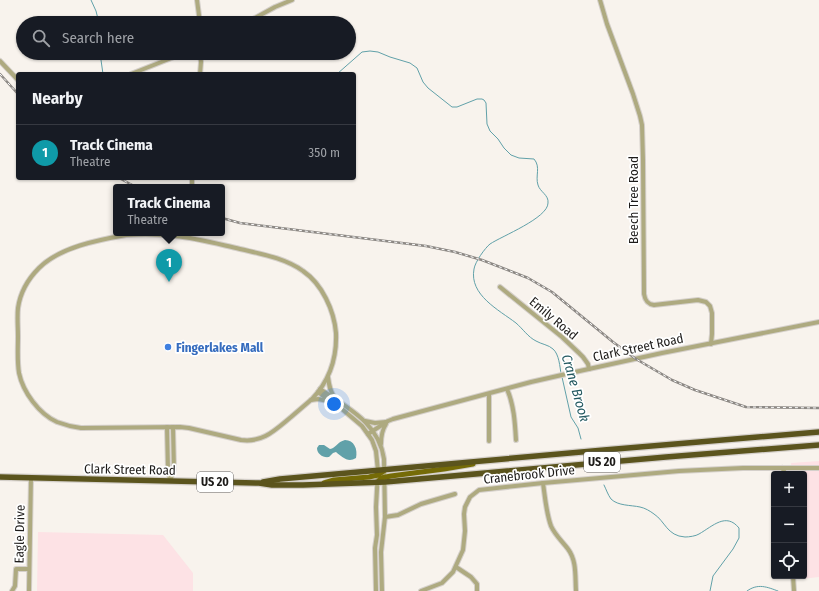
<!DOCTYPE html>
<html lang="en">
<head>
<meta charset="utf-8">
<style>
	:root { --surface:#171b24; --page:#20242c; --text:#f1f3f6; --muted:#9ea1a6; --line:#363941; --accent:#357b72 }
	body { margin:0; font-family:"Fira Sans Condensed",sans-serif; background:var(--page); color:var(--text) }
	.controls { position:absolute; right:12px; bottom:12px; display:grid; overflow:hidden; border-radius:4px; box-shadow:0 1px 3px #0004 }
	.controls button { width:36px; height:36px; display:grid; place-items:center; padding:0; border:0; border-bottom:1px solid var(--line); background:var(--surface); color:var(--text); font:20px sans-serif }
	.you { position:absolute; left:334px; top:404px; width:14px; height:14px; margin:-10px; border:3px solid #fff; border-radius:50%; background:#1a73e8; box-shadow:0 0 0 6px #1a73e833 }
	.badge { display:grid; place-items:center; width:26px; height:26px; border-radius:50%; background:var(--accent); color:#fff; font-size:13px; font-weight:700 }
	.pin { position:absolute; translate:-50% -33px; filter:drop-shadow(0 1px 2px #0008) }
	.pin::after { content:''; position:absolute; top:21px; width:14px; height:12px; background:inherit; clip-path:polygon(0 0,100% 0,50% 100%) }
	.popup { position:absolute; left:113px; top:184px; width:112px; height:52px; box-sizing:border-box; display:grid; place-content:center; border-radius:4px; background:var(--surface); filter:drop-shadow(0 1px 3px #0005); font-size:13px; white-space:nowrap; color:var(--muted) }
	.popup b { font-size:15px; color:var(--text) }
	.popup::after { content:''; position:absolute; left:50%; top:100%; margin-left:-8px; border:8px solid transparent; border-top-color:var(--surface) }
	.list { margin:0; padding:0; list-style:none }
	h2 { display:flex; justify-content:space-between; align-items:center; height:52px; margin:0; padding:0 16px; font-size:17px }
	h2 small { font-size:13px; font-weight:400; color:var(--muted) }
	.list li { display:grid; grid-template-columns:26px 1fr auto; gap:12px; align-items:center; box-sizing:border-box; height:56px; padding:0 16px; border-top:1px solid var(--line) }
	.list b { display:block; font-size:15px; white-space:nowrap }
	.list p { margin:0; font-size:13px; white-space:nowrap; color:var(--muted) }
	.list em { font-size:13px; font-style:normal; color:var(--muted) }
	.icon { flex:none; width:22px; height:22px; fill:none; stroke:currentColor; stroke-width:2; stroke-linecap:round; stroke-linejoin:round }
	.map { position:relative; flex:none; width:819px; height:591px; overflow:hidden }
	.search { position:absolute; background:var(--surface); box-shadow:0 1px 3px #0004; left:16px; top:16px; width:340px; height:44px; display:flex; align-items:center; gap:10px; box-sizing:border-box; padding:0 14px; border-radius:22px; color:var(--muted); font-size:15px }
	.panel { position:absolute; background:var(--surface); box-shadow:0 1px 3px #0004; left:16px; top:72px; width:340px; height:108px; border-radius:4px }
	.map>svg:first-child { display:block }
	.industrial { fill:#fde2e5 }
	.water { fill:#61a1a9 }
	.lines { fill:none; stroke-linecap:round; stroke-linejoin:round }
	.stream { stroke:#61a1a9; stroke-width:1 }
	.minor-casing { stroke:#d5d0cb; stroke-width:6 }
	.major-casing { stroke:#d5d0cb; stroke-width:7 }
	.highway-casing { stroke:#d5d0cb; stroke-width:8 }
	.minor { stroke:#aeaa80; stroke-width:4 }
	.major { stroke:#756b07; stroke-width:5 }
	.highway { stroke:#5b541d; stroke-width:5.5 }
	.rail-casing { stroke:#8c8884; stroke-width:2.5 }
	.rail { stroke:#fff; stroke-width:1; stroke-dasharray:3; stroke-linecap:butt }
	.shop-dot { fill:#3f7fe0; stroke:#fff; stroke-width:1.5 }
	.labels { text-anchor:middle; stroke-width:3.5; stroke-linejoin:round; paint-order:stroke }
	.shield { fill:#fff; stroke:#615f5e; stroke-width:1 }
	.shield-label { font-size:12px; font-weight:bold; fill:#1d1b19 }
	.street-label { font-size:13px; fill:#1d1b19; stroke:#fff }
	.shop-label { font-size:13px; font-weight:bold; fill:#366cbe; stroke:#fff; text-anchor:start }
	.water-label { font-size:14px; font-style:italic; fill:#235960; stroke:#fff }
</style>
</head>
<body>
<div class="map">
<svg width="819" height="591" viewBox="0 0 819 591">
	<rect width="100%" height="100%" fill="#f8f3ed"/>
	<g class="industrial">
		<path d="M819,461V577L801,579V576H804V474H792L791,463Z"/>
		<path d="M38,532L163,535L193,573V591H37Z"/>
	</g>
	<path class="water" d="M345,440C354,440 358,449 356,458C348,463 342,457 336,452L333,453L329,457C323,458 317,454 317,448L319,445H324L330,449C336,448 337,442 345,440Z"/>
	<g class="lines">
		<g class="stream">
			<path d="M91,0L96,11L99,23"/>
			<path d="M100,53L103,74"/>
			<path d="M337,74L362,52L370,51L378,52L390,57L410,63L417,68L423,82L428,88L452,107H457L477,99H482L484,100L486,103L487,124L490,131L498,139L504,148L511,155L519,158L534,159C541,167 535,176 538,185C540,192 549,195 548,203C548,218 502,236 490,244C485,248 475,262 474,269C469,295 499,310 516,323C523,329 528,337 536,341C541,344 549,345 553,349C559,354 560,367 561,374"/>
			<path d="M562,377L571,417L578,428L581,439"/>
			<path d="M604,485C606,489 608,495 611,499C618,506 631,505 640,507C645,508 650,511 654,514C665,521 667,536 685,537C689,537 696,536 699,534C713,526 726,512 739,528V538L733,549L713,576L710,591"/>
			<path d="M747,591C758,583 767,587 778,591"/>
		</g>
		<defs>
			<g id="minor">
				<path d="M197,0L200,23"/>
				<path d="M600,0L607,24L633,94L640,116L642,125L643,160L644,294C645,300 647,304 654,305L698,300L706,302L710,306L712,313V334L711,344"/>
				<path d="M246,23L275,7L292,0"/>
				<path d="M0,61L18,80"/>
				<path d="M131,74L184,53"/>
				<path d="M200,74L201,62L200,53"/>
				<path d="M192,187V178"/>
				<path d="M126,235C142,234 158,234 175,236C197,238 218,244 240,249C261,254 285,258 303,271C322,284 334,310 336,333C337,358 329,381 312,399C305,405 298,411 291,417C275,430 263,443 241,440L189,428L180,427L81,428C73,427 65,425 57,422C39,414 23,392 19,373C17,361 18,348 18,336C18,327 17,317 18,308C20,294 28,279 39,268C60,247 98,240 126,235Z"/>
				<path d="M500,287L562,337L579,353L583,357L588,364L589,369"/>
				<path d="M328,377C329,385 330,392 335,398"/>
				<path d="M320,389C348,408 379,423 384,459L385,517L381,552L382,591"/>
				<path d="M507,389C514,405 515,423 516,440"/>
				<path d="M318,392L342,409L362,426L372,440L376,451L378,471L376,507L377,535L375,548L376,591"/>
				<path d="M489,394V441"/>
				<path d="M311,400L318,399L328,401"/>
				<path d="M365,421L375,423L386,422"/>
				<path d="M167,427L168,470L170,480"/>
				<path d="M368,434L388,421L393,419L531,382L575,372L662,353L819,322"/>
				<path d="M381,444C381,436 382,430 386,424"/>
				<path d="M782,468L786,474"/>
				<path d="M170,481L174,470L173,427"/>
				<path d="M543,483C545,497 546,512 551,526C555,535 562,541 568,549C577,561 575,577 576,591"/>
				<path d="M385,517L398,515L421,504L455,494"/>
				<path d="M456,567L471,577L477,584V591"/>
				<path d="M793,576L794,591"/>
				<path d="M12,591L15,586L16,569H29"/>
				<path d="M29,591L31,477"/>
				<path d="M421,591L442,583L453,572L463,550L465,531L464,514L465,507L470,497L479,490L543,483L679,471L743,468H819"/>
			</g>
			<g id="major">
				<path d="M378,482L381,478L391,476L444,469L473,464"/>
				<path d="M324,483L334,480L369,477L378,475L385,470"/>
			</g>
			<g id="highway">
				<path d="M0,477L259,483L272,485H303L385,482L666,457L819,445"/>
				<path d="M263,482L280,479L604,450L819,432"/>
			</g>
		</defs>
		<use href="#minor" class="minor-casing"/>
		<use href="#major" class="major-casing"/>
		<use href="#highway" class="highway-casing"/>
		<use href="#minor" class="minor"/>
		<use href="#major" class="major"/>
		<use href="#highway" class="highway"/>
		<defs>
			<g id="rail">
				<path d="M0,74L18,94"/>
				<path d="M119,178L136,187"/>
				<path d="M222,218L240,223L426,246L455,252L482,260L528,278L552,292L613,342L636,359L672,380L695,390L746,407L819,408"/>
			</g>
		</defs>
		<use href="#rail" class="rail-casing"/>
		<use href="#rail" class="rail"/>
	</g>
	<circle class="shop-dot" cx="168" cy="347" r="4"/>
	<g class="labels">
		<g class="shield">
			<rect x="584" y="452" width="36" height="20" rx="3"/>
			<rect x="197" y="472" width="36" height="20" rx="3"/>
		</g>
		<g class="shield-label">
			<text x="602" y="466">US 20</text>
			<text x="215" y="486">US 20</text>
		</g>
		<g class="street-label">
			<text transform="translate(633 200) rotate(-90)" y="5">Beech Tree Road</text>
			<text transform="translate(554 318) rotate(40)" y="5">Emily Road</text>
			<text transform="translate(638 347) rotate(-12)" y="5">Clark Street Road</text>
			<text transform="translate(130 469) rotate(1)" y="5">Clark Street Road</text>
			<text transform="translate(529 474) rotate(-6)" y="5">Cranebrook Drive</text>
			<text transform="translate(19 534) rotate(-89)" y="5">Eagle Drive</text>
		</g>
		<g class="shop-label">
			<text x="176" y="352">Fingerlakes Mall</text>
		</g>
		<g class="water-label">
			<text transform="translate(576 388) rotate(74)" y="5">Crane Brook</text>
		</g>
	</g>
</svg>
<div class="controls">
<button>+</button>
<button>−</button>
<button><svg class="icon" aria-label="locate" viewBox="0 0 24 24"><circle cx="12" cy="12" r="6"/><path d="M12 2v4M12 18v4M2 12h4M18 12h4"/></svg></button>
</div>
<div class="you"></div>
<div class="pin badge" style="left:169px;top:282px;background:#0f9aa8">1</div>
<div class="popup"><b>Track Cinema</b>Theatre</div>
<div class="search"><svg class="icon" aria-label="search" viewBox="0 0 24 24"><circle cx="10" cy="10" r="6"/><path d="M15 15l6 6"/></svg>Search here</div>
<section class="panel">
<h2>Nearby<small></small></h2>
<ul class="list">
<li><span class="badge" style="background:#0f9aa8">1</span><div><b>Track Cinema</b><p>Theatre</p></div><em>350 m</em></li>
</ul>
</section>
</div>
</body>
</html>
